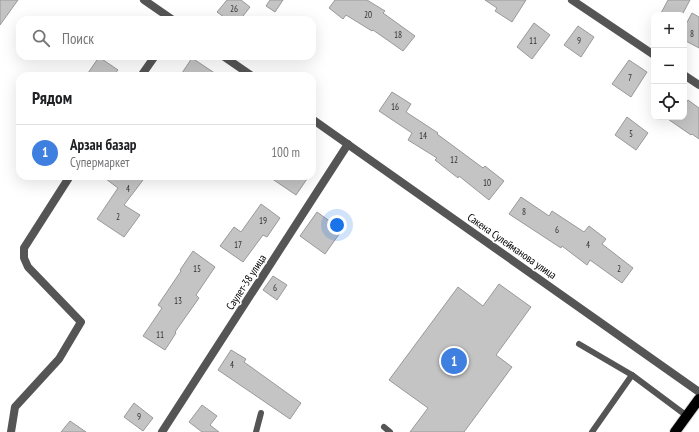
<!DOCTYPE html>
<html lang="ru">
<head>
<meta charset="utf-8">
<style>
	:root { --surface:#fff; --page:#f6f6f6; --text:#202124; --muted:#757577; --line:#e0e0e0; --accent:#000 }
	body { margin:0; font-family:"PT Sans Narrow",sans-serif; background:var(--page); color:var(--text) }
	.controls { position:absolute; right:12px; top:12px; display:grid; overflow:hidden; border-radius:8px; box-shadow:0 4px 16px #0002 }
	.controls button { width:36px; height:36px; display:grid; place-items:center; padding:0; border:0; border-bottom:1px solid var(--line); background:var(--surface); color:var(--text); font:20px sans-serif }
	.you { position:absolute; left:337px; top:225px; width:14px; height:14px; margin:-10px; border:3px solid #fff; border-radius:50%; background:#1a73e8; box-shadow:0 0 0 6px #1a73e833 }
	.badge { display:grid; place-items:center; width:26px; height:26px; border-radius:50%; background:var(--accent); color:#fff; font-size:13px; font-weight:700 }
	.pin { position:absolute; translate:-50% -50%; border:2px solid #fff; box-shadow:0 1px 4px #0006 }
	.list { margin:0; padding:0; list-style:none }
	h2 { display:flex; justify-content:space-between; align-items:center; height:52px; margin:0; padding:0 16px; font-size:17px }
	h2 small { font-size:13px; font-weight:400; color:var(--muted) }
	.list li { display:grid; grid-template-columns:26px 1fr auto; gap:12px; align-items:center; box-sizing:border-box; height:56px; padding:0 16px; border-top:1px solid var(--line) }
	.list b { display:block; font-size:15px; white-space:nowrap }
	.list p { margin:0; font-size:13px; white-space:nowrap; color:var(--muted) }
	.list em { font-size:13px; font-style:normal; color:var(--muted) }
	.icon { flex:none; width:22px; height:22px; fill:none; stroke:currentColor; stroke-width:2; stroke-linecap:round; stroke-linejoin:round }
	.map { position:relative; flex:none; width:699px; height:432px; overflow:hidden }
	.search { position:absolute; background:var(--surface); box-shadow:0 4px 16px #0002; left:16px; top:16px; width:300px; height:44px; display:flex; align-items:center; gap:10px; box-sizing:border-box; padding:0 14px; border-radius:12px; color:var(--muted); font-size:15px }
	.panel { position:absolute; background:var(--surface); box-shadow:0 4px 16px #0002; left:16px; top:72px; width:300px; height:108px; border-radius:12px }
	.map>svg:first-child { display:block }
	.building { fill:#c4c4c4; stroke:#999 }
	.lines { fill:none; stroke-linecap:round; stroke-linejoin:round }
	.primary-casing { stroke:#dbdbdb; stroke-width:12 }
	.service { stroke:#555; stroke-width:6 }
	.minor { stroke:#555; stroke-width:8 }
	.primary { stroke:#000; stroke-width:10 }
	.labels { text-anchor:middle; stroke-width:3.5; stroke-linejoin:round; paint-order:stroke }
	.number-label { font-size:9px; fill:#313131 }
	.street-label { font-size:11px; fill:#000; stroke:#fff }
</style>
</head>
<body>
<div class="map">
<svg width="699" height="432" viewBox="0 0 699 432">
	<rect width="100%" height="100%" fill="#fff"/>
	<g class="building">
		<path d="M0,0H18L0,25Z"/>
		<path d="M227,0H241L250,7L240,20H228L217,12Z"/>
		<path d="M270,0H283L275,12L266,6Z"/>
		<path d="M335,0H367L385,11L383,13L415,36L403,51L373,30L372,31L346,15L343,19L329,8Z"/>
		<path d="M485,0H526L512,22L495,11L497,8Z"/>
		<path d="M668,0H690L682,15H660Z"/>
		<path d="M692,13L699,17V48L684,40V28Z"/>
		<path d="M534,23L550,35L532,59L517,47Z"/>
		<path d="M578,26L594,37L581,57L564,45Z"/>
		<path d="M99,57L118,70L113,76H86Z"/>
		<path d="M192,58L219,76H180Z"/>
		<path d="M629,60L647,72L631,97L612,84Z"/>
		<path d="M392,92L411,104L406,112L438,133L437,134L483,168L485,166L504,181L489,200L459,176L458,178L435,160L437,158L408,140L412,133L379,111Z"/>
		<path d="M688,100L699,108V139L692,134L691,135L665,117H684V106Z"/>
		<path d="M627,117L648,133L636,150L615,135Z"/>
		<path d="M102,176H146L124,205L140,215L124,237L97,219L118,188Z"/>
		<path d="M268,176H309L296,195Z"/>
		<path d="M521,197L549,216L552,211L584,232L589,226L606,239L602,244L633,268L622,283L590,260L587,265L562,246L561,248L509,214Z"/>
		<path d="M261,204L280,218L267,237L263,235L243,262L220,246L234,227L241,232Z"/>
		<path d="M317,212L342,230L325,254L300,236Z"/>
		<path d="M193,251L215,267L196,295L199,298L175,332L176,333L165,350L143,336L162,308L158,305L181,271L180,270Z"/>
		<path d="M273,276L287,285L277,300L263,290Z"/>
		<path d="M499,284L531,307L496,355L512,367L464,432H410L428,408L389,380L458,287L483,306Z"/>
		<path d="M231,350L246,359L244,362L301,403L290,419L218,370Z"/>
		<path d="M134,403L153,418L143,431L124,417Z"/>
		<path d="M202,405L217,416L210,425L219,432H202L189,422Z"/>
		<path d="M70,421L86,432H61Z"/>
	</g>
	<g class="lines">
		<defs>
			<path id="primary" d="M675,432L699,399"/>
		</defs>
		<use href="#primary" class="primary-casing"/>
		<g class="service">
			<path d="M579,344L632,375L687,416"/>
			<path d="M384,427L390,432"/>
			<path d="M256,432L261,413"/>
			<path d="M592,432L632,375"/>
		</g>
		<g class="minor">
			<path d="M144,0L173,20"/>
			<path d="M572,0L654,55"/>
			<path d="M223,56L252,76"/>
			<path d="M684,75L699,85"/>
			<path d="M141,76L155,56"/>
			<path d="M312,119L699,392"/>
			<path d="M11,432L15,407L59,359L81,322L28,267L24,258V248L70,176"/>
			<path d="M162,432L348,144"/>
		</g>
		<use href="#primary" class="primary"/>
	</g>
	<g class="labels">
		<g class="number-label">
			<text x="234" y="12">26</text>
			<text x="368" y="18">20</text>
			<text x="692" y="37">8</text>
			<text x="398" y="38">18</text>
			<text x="533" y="44">11</text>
			<text x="579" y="44">9</text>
			<text x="630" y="81">7</text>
			<text x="395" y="110">16</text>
			<text x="631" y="137">5</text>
			<text x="423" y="139">14</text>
			<text x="454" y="163">12</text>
			<text x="487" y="186">10</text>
			<text x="128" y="192">4</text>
			<text x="524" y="215">8</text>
			<text x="118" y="220">2</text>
			<text x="263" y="224">19</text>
			<text x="557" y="233">6</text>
			<text x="238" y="248">17</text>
			<text x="588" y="248">4</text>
			<text x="197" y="272">15</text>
			<text x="619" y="272">2</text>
			<text x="275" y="291">6</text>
			<text x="178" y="304">13</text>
			<text x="160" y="338">11</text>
			<text x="232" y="368">4</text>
			<text x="139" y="420">9</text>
		</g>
		<g class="street-label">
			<text transform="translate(512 246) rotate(35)" y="4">Сакена Сулейманова улица</text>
			<text transform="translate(246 282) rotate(-57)" y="4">Саулет-38 улица</text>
		</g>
	</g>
</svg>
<div class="controls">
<button>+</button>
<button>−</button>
<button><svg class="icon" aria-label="locate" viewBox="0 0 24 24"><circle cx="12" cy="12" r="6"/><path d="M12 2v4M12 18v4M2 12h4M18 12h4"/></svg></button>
</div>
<div class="you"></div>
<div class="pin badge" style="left:454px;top:361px;background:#3f7fe0">1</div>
<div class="search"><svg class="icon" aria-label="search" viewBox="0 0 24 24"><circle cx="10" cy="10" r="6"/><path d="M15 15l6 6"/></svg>Поиск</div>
<section class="panel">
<h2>Рядом<small></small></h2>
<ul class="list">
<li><span class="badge" style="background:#3f7fe0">1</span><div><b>Арзан базар</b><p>Супермаркет</p></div><em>100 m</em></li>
</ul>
</section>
</div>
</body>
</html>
